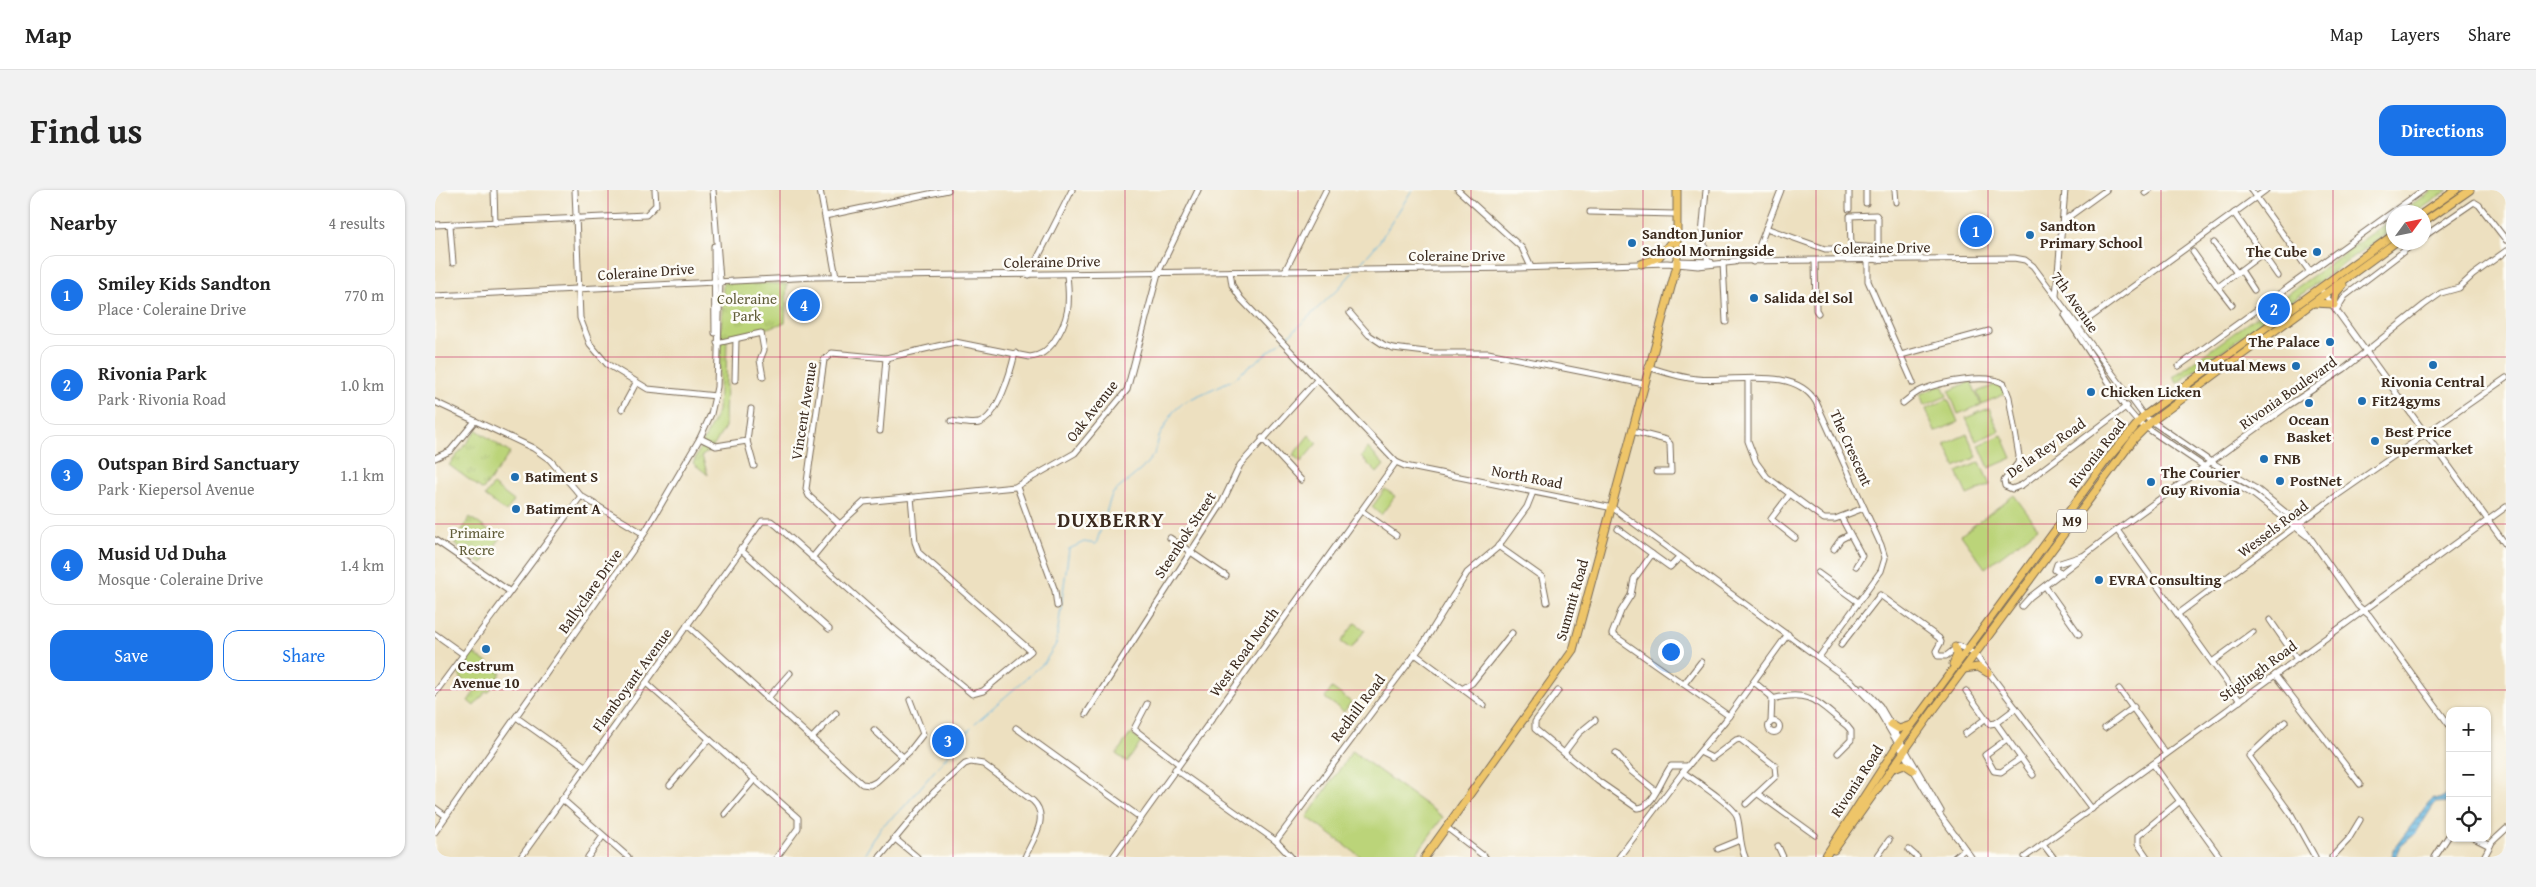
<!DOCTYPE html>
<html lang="en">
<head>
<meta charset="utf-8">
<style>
	:root { --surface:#fff; --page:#f2f2f2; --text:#222; --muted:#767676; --line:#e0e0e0; --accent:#1a73e8 }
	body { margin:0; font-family:"Gentium Book Plus",serif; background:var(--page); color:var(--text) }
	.controls { position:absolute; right:15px; bottom:15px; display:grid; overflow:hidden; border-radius:10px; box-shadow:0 1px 4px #0004 }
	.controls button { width:45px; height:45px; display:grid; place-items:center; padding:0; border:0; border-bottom:1px solid var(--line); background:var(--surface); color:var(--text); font:25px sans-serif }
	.compass { position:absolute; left:1951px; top:15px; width:45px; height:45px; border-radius:50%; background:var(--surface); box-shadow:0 1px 4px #0004; rotate:57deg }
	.you { position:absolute; left:1235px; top:461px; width:18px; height:18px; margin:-12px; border:4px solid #fff; border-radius:50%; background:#1a73e8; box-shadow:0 0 0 8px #1a73e833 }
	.badge { display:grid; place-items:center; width:32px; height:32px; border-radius:50%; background:var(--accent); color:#fff; font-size:16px; font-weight:700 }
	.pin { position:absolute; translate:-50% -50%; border:2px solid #fff; box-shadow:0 1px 5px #0006 }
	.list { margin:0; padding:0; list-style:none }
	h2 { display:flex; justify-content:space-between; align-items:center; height:65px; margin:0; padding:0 20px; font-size:21px }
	h2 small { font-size:16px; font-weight:400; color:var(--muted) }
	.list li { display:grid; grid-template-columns:32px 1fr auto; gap:15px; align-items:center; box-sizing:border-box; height:80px; margin:0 10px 10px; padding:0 10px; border:1px solid var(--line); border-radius:15px }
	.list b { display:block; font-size:19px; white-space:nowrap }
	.list p { margin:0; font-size:16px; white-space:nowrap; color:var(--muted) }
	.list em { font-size:16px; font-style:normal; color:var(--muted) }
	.actions { display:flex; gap:10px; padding:15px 20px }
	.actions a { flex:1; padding:11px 0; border:1px solid var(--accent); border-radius:15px; text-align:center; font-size:18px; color:var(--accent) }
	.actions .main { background:var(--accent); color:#fff }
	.icon { flex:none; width:28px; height:28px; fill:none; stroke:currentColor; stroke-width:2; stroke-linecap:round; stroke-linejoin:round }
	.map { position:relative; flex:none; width:2071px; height:667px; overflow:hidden; border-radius:15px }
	header { display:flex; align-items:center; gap:30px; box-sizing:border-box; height:70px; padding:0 25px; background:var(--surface); border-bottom:1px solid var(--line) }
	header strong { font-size:24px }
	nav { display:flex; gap:28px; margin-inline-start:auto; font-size:18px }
	.intro { display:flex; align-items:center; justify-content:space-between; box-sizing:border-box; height:120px; padding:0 30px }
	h1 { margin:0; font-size:35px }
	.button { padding:12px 22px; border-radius:15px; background:var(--accent); color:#fff; font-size:18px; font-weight:700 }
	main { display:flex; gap:30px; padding:0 30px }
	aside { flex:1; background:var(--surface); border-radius:15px; box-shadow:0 1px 4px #0004 }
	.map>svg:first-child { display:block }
	.grass { fill:#bbd479; stroke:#7b7f4c }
	.park { fill:url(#park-tufts); stroke:#7b7f4c }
	.water { fill:url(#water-rules); stroke:#50707e }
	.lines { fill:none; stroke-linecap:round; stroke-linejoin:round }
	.stream { stroke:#64b5df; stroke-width:1 }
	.minor-casing { stroke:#796a57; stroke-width:7 }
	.major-casing { stroke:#796a57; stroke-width:9 }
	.minor { stroke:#fff; stroke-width:5 }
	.major { stroke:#eec569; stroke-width:7 }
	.grid { fill:none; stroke:#c2185b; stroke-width:1; stroke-opacity:0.55 }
	.poi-dot { fill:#1f6fb2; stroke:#fdfcf7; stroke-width:2 }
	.labels { text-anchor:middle; stroke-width:5; stroke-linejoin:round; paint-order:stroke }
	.shield { fill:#fdfcf7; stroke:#75695f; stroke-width:1 }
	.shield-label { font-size:14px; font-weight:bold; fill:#3b2a1e }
	.poi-label { font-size:15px; font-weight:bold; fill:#3b2a1e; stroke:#fdfcf7; text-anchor:start }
	.street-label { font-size:15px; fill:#3b2a1e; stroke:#fdfcf7 }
	.park-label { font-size:15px; fill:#615d39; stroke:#fdfcf7 }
	.district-label { font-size:20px; font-weight:bold; letter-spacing:1px; fill:#3b2a1e; stroke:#fdfcf7 }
</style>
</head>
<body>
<header>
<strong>Map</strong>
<nav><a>Map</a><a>Layers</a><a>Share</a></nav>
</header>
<div class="intro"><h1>Find us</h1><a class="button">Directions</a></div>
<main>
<aside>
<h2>Nearby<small>4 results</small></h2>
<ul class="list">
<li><span class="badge">1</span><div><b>Smiley Kids Sandton</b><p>Place · Coleraine Drive</p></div><em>770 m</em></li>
<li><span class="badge">2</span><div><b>Rivonia Park</b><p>Park · Rivonia Road</p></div><em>1.0 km</em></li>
<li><span class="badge">3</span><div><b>Outspan Bird Sanctuary</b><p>Park · Kiepersol Avenue</p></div><em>1.1 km</em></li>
<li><span class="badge">4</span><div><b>Musid Ud Duha</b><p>Mosque · Coleraine Drive</p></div><em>1.4 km</em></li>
</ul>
<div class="actions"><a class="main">Save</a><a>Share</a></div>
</aside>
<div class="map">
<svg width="2071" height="667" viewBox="0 0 2071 667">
	<defs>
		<pattern id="park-tufts" width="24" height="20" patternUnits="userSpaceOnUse" patternTransform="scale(1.25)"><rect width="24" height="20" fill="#bbd479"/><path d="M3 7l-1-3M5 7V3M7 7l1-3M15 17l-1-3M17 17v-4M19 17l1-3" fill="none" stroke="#a2b668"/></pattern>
		<pattern id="water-rules" width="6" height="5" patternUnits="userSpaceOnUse" patternTransform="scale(1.25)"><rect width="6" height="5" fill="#64b5df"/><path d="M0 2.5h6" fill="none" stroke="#5493b4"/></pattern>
	</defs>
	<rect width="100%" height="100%" fill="#fdfcf7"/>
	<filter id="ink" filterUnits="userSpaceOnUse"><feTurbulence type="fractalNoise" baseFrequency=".02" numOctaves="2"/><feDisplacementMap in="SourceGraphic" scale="10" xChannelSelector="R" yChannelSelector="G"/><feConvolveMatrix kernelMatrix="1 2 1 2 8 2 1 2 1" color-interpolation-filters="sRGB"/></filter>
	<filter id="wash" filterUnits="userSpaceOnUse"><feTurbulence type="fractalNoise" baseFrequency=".0096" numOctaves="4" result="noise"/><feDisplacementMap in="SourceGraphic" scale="20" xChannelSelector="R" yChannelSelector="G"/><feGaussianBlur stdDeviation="1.12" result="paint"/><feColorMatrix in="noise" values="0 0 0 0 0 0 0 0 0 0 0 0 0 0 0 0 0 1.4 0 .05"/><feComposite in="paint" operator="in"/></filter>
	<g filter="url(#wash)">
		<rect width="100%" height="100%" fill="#ede0c0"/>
		<g class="grass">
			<path d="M1536,191L1546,215L1523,224L1514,201Z"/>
			<path d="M1565,193L1570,204L1547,214L1542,202Z"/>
			<path d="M1507,195L1512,206L1489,216L1485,204Z"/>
			<path d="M1513,209L1523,232L1500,242L1491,219Z"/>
			<path d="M1554,218L1564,241L1541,251L1531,228Z"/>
			<path d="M1532,244L1542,267L1520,277L1510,254Z"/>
			<path d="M874,245L882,253L866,272L858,265Z"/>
			<path d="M1567,245L1577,268L1554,278L1544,255Z"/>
			<path d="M933,258L949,275L942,283L926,267Z"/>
			<path d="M1545,272L1555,295L1532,305L1522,282Z"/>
			<path d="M58,295L79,311L71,322L50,306Z"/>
			<path d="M950,299L960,306L946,325L937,317Z"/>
			<path d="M1579,305L1603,338L1550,378L1526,345Z"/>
			<path d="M920,433L930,440L916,459L906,452Z"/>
			<path d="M897,498L916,512L909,522L890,508Z"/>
			<path d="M696,543L707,551L692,572L681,564Z"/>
			<path d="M917,561L1008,627L979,667H926L872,627Z"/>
		</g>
		<g class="park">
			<path d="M1997,0H2013L1982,22H1966Z"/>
			<path d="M1958,28V39L1742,193L1738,187Z"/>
			<path d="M288,92L352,94L350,133L292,149L290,237L277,259L267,266L273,285L258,273L283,221Z"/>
			<path d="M42,240L75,263L48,300L14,275Z"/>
			<path d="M35,327L65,349L47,374L19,354Z"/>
			<path d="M37,462L66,483L54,502H51L39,516L33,511L40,501L27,489L22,481Z"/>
		</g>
		<path class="water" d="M2015,603V612L2000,613L1981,643L1966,656L1961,667H1957L1958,660L1994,612L1999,608L2004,609Z"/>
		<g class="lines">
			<g class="stream">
				<path d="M921,79L944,52L977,0"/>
				<path d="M848,151L903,99L918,82"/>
				<path d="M540,533L609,473L621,454L634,359L649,352L661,354L677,304L707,279L720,263L724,247L738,222L749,212L797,190L845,153"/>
				<path d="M428,667L446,637L468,618L536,538"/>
			</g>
		</g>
	</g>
	<g filter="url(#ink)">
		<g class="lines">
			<defs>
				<g id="minor">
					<path d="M59,0L60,33"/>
					<path d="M140,0L145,128L155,154L172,174L213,199L281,206"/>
					<path d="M385,0L401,87"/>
					<path d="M1023,0L1087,58L1096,77"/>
					<path d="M1271,0L1267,45L1273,72"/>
					<path d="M1414,0V19"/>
					<path d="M1460,0L1461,12"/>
					<path d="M1816,0L1875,82"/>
					<path d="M1710,3L1714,0"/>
					<path d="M1431,13V0"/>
					<path d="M1155,22L1240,24"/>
					<path d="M1799,23L1843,86"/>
					<path d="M390,26L513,0"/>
					<path d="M1628,31L1671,0"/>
					<path d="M0,35L211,25L221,15L220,0"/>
					<path d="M15,35L18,73"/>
					<path d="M1331,38L1390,59H1399"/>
					<path d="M1988,47L2039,12L2044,15L2071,50"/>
					<path d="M1779,53L1802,83"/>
					<path d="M279,56L280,143"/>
					<path d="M1443,58L1416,56L1415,26L1441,25L1443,28V70"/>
					<path d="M1758,62L1783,97"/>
					<path d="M1433,70V91L1478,193"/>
					<path d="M1240,71L1276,72"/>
					<path d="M1297,71L1579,68L1590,70L1598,76L1709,226L1776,272L1823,300L1866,335L1923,416L1934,425L2015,536"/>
					<path d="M1380,71L1381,120L1383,123"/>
					<path d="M1288,72L1291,132"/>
					<path d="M1318,72L1346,0"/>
					<path d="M1806,80L1819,100"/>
					<path d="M850,81L891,0"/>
					<path d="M795,82L797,95L806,109L961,272L970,276L1178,318L1417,492L1442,518L1505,625L1522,648"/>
					<path d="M594,85L637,0"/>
					<path d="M1888,102L2071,355"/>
					<path d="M0,106L380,87L1084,78L1232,73L1263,76L1300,72"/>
					<path d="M1621,106L1630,0"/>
					<path d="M1797,115L1783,97L1827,64"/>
					<path d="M1902,119L1910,106L1981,52"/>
					<path d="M915,123L934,145L949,155L958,158L999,163H1053L1209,194"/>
					<path d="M1630,125L1690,217L1703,232L1770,277L1819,305L1872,346"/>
					<path d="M1641,138L1831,0"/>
					<path d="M282,153L326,143L329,160L325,170L328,187"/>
					<path d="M1466,165L1554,141"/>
					<path d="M1744,176L1988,0"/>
					<path d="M1213,177C1229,182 1246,188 1262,189C1300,193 1359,175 1381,212L1446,355L1450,368L1446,381L1384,467"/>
					<path d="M1313,189V251L1321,272L1332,287L1389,329H1400L1429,318"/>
					<path d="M300,190L301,149"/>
					<path d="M0,212L98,258L115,270L146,306L209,344"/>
					<path d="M1468,213C1474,208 1480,203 1487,200C1505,192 1553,183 1569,194L1574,207L1584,266L1583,273L1569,291L1570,296L1577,299L1587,295L1692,216"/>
					<path d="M187,219L201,193"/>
					<path d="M516,231C525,232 536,235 544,233C563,227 576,181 580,163"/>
					<path d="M445,241L451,168"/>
					<path d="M1197,241L1231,250L1235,254L1236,282H1221"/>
					<path d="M265,248L281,256L312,251L316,219"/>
					<path d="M827,248L866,290"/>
					<path d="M312,251L319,276"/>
					<path d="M0,268L15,261L40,231"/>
					<path d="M582,297L620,401L622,416"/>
					<path d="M1355,304L1336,329L1360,348"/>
					<path d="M927,321L961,345"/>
					<path d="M1406,327L1427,366L1421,376"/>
					<path d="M405,334L374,306L371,299L389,170L397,163L451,168L520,152L595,167C606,166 611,161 618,153C635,129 635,113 632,85"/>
					<path d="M1183,339L1217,364"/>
					<path d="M1682,340L1805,511"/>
					<path d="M735,348L791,386"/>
					<path d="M0,350L74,401"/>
					<path d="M1063,356L1107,387L1112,412"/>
					<path d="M305,359L394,439"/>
					<path d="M1399,359L1406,349L1414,345"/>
					<path d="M1245,367L1235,377L1217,364L1199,389L1196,405L1186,421L1177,444L1294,526"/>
					<path d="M377,368L405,334L429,312L580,297L640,263L692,200L723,83L763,0"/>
					<path d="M1383,383L1423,412"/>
					<path d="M1627,384L1620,380L1622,374L1647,366"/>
					<path d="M1610,396L1644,444"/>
					<path d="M1587,416L1595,407L1682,340L1854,215L1909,179L1989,115L2006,103L2024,98L2038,85L2071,61"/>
					<path d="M1743,424L1904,304L2071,188"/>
					<path d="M1835,430L1862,469"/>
					<path d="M252,435L427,594L435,595L441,592L474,562L488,544L475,510"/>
					<path d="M0,444L28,464"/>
					<path d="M1406,455L1445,405L1504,448L1506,452L1501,461L1503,466H1511L1524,456L1540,464L1657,619"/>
					<path d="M980,464L1049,515"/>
					<path d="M1777,472L1818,442"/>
					<path d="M1840,485L1925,594"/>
					<path d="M1319,492L1337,507L1336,532"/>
					<path d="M211,493L363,628V638L342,667"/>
					<path d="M1249,494L1266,472"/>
					<path d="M1428,498L1445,516L1506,621"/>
					<path d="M1027,499L1037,493L1077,443"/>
					<path d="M1684,499L1731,564"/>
					<path d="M1123,501L1100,532V539L1163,591L1202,618C1218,619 1227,587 1236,576H1253"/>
					<path d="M1531,501L1555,534L1561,533L1581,518"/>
					<path d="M0,503L146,306"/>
					<path d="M332,509L355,483"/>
					<path d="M1337,509C1377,499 1382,513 1412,536L1416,541V550L1403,563"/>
					<path d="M712,514L699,539L744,574"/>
					<path d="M651,524L786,315L805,275L882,190"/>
					<path d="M81,527L150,576"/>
					<circle cx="1339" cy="537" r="5.5"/>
					<path d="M1850,532L1814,566L1856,624L1880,667"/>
					<path d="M1561,533L1598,585"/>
					<path d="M581,538L706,628"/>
					<path d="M1670,538L1699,517"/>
					<path d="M439,540L468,567"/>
					<path d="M1530,544L1550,529"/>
					<path d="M376,549L401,523"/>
					<path d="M1572,549L1550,565L1559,581L1566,582L1586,568"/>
					<path d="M1265,562L1277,568L1301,550L1305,549L1340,576L1341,586L1311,614"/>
					<path d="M1129,563L1144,543L1160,530"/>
					<path d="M1181,563L1196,581L1221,601"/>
					<path d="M1718,574L1785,667"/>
					<path d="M740,579L841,651L856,667"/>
					<path d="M1248,582C1259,590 1298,615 1302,626C1306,640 1304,653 1310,667"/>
					<path d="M235,595L274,549"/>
					<path d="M1323,604L1380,645"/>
					<path d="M127,609L193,667"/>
					<path d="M0,618L11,626"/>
					<path d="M290,624L319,590"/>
					<path d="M1011,637L1050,667"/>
					<path d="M0,642L207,347L265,248L276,224L282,197L285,90L278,0"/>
					<path d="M1521,646L1536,667"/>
					<path d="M459,648L482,667"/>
					<path d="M2039,648L2055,656"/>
					<path d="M841,651L990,451L1032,383L1062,358L1092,317L1098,302"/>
					<path d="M1608,654L1618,667"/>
					<path d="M1343,656L1348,667"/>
					<path d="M1283,659L1305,650"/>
					<path d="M1474,660L1482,667"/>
					<path d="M86,667L327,331H336L341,335L456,437L537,504L548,501L596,461L484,363L480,352L476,307"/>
					<path d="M153,667L168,646"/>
					<path d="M445,667L499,602L530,574L536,572L548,574L598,611C615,627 598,649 590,667"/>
					<path d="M678,667L961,272"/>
					<path d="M1184,667L1248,582L1290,531L1353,444"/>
					<path d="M1442,667L1454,650"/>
					<path d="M1520,667L1530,659"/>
					<path d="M1590,667L2071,317"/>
					<path d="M1712,667L1703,654V646L1745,611"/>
					<path d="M1897,667L1913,650L1925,630"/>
					<path d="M2000,667L2015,644"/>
					<path d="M2049,667L2057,652L2071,639"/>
				</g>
				<g id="major">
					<path d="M1988,23L2021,0"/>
					<path d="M1988,33L2035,0"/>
					<path d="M1206,74L1224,67L1240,47"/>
					<path d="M1879,113L1898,114"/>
					<path d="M1899,115L1901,103L1908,95"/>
					<path d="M1518,474L1522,465L1520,457"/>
					<path d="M1529,479L1543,477L1553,483"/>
					<path d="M1456,534L1464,539L1476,535"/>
					<path d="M1459,578L1469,574L1478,580"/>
					<path d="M1399,660L1500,518L1699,249L1716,232L1797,172L1961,52"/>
					<path d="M990,667L1138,460L1242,75V0"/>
					<path d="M1390,667L1463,554L1671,271L1709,226L1958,45"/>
				</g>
			</defs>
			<use href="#minor" class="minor-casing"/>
			<use href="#major" class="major-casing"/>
			<use href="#minor" class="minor"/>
			<use href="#major" class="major"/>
		</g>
	</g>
	<path class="grid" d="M173,0V667M345,0V667M518,0V667M690,0V667M863,0V667M1036,0V667M1208,0V667M1381,0V667M1553,0V667M1726,0V667M1898,0V667M0,167H2071M0,334H2071M0,500H2071"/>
	<g class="poi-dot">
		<circle cx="1595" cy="45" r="5"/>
		<circle cx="1197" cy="53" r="5"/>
		<circle cx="1882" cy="62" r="5"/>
		<circle cx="1319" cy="108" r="5"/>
		<circle cx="1895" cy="152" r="5"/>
		<circle cx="1998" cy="175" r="5"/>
		<circle cx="1861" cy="176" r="5"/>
		<circle cx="1656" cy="202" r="5"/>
		<circle cx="1927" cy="211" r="5"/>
		<circle cx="1874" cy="213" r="5"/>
		<circle cx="1940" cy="251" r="5"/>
		<circle cx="1829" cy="269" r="5"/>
		<circle cx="80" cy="287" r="5"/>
		<circle cx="1845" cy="291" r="5"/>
		<circle cx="1716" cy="292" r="5"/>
		<circle cx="81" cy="319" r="5"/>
		<circle cx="1664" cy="390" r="5"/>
		<circle cx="51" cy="459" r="5"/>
	</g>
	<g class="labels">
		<rect class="shield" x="1622" y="319.5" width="30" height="23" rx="4"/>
		<g class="shield-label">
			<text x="1637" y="336">M9</text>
		</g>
		<g class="poi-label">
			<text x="1605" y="41">Sandton<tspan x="1605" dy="17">Primary School</tspan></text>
			<text x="1207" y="49">Sandton Junior<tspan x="1207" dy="17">School Morningside</tspan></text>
			<text x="1872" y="67" text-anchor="end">The Cube</text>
			<text x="1329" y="113">Salida del Sol</text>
			<text x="1885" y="157" text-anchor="end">The Palace</text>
			<text x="1851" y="181" text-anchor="end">Mutual Mews</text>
			<text x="1998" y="197" text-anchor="middle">Rivonia Central</text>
			<text x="1666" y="207">Chicken Licken</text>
			<text x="1937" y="216">Fit24gyms</text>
			<text x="1874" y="235" text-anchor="middle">Ocean<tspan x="1874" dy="17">Basket</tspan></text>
			<text x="1950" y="247">Best Price<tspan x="1950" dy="17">Supermarket</tspan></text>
			<text x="1839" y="274">FNB</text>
			<text x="1726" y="288">The Courier<tspan x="1726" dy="17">Guy Rivonia</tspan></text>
			<text x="90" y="292">Batiment S</text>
			<text x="1855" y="296">PostNet</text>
			<text x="91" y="324">Batiment A</text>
			<text x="1674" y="395">EVRA Consulting</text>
			<text x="51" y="481" text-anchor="middle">Cestrum<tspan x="51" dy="17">Avenue 10</tspan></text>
		</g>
		<g class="street-label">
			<text transform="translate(1447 58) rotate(-1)" y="5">Coleraine Drive</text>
			<text x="1022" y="71">Coleraine Drive</text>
			<text transform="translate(617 72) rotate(-1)" y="5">Coleraine Drive</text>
			<text transform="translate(211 82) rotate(-4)" y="5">Coleraine Drive</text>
			<text transform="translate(1640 112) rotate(55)" y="5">7th Avenue</text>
			<text transform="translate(1853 203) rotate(-35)" y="5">Rivonia Boulevard</text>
			<text transform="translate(369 221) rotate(-81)" y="5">Vincent Avenue</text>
			<text transform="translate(657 221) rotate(-52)" y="5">Oak Avenue</text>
			<text transform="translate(1416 258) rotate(66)" y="5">The Crescent</text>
			<text transform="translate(1611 258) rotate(-35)" y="5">De la Rey Road</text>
			<text transform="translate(1662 263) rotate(-52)" y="5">Rivonia Road</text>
			<text transform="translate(1092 287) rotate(11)" y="5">North Road</text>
			<text transform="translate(1838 339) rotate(-37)" y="5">Wessels Road</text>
			<text transform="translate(750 345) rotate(-57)" y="5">Steenbok Street</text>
			<text transform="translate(155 401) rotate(-55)" y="5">Ballyclare Drive</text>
			<text transform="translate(1137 410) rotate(-74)" y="5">Summit Road</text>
			<text transform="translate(809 462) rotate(-54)" y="5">West Road North</text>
			<text transform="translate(1823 481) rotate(-36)" y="5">Stiglingh Road</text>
			<text transform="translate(197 490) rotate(-54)" y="5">Flamboyant Avenue</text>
			<text transform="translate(923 518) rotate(-53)" y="5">Redhill Road</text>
			<text transform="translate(1422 591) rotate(-57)" y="5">Rivonia Road</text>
		</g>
		<g class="park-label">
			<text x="312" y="114">Coleraine<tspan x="312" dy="17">Park</tspan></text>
			<text x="42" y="348">Primaire<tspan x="42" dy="17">Recre</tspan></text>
		</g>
		<g class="district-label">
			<text x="676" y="337">DUXBERRY</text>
		</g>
	</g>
</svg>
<div class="controls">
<button>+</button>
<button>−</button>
<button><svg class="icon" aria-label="locate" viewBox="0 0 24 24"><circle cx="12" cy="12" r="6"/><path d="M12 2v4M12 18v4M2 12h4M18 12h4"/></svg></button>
</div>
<svg class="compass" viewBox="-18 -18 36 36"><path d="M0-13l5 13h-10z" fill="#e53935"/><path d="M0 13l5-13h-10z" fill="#767676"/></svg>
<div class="you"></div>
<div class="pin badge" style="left:1541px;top:41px">1</div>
<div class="pin badge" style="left:1839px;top:119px">2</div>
<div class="pin badge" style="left:513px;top:551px">3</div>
<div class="pin badge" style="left:369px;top:115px">4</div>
</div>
</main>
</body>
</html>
